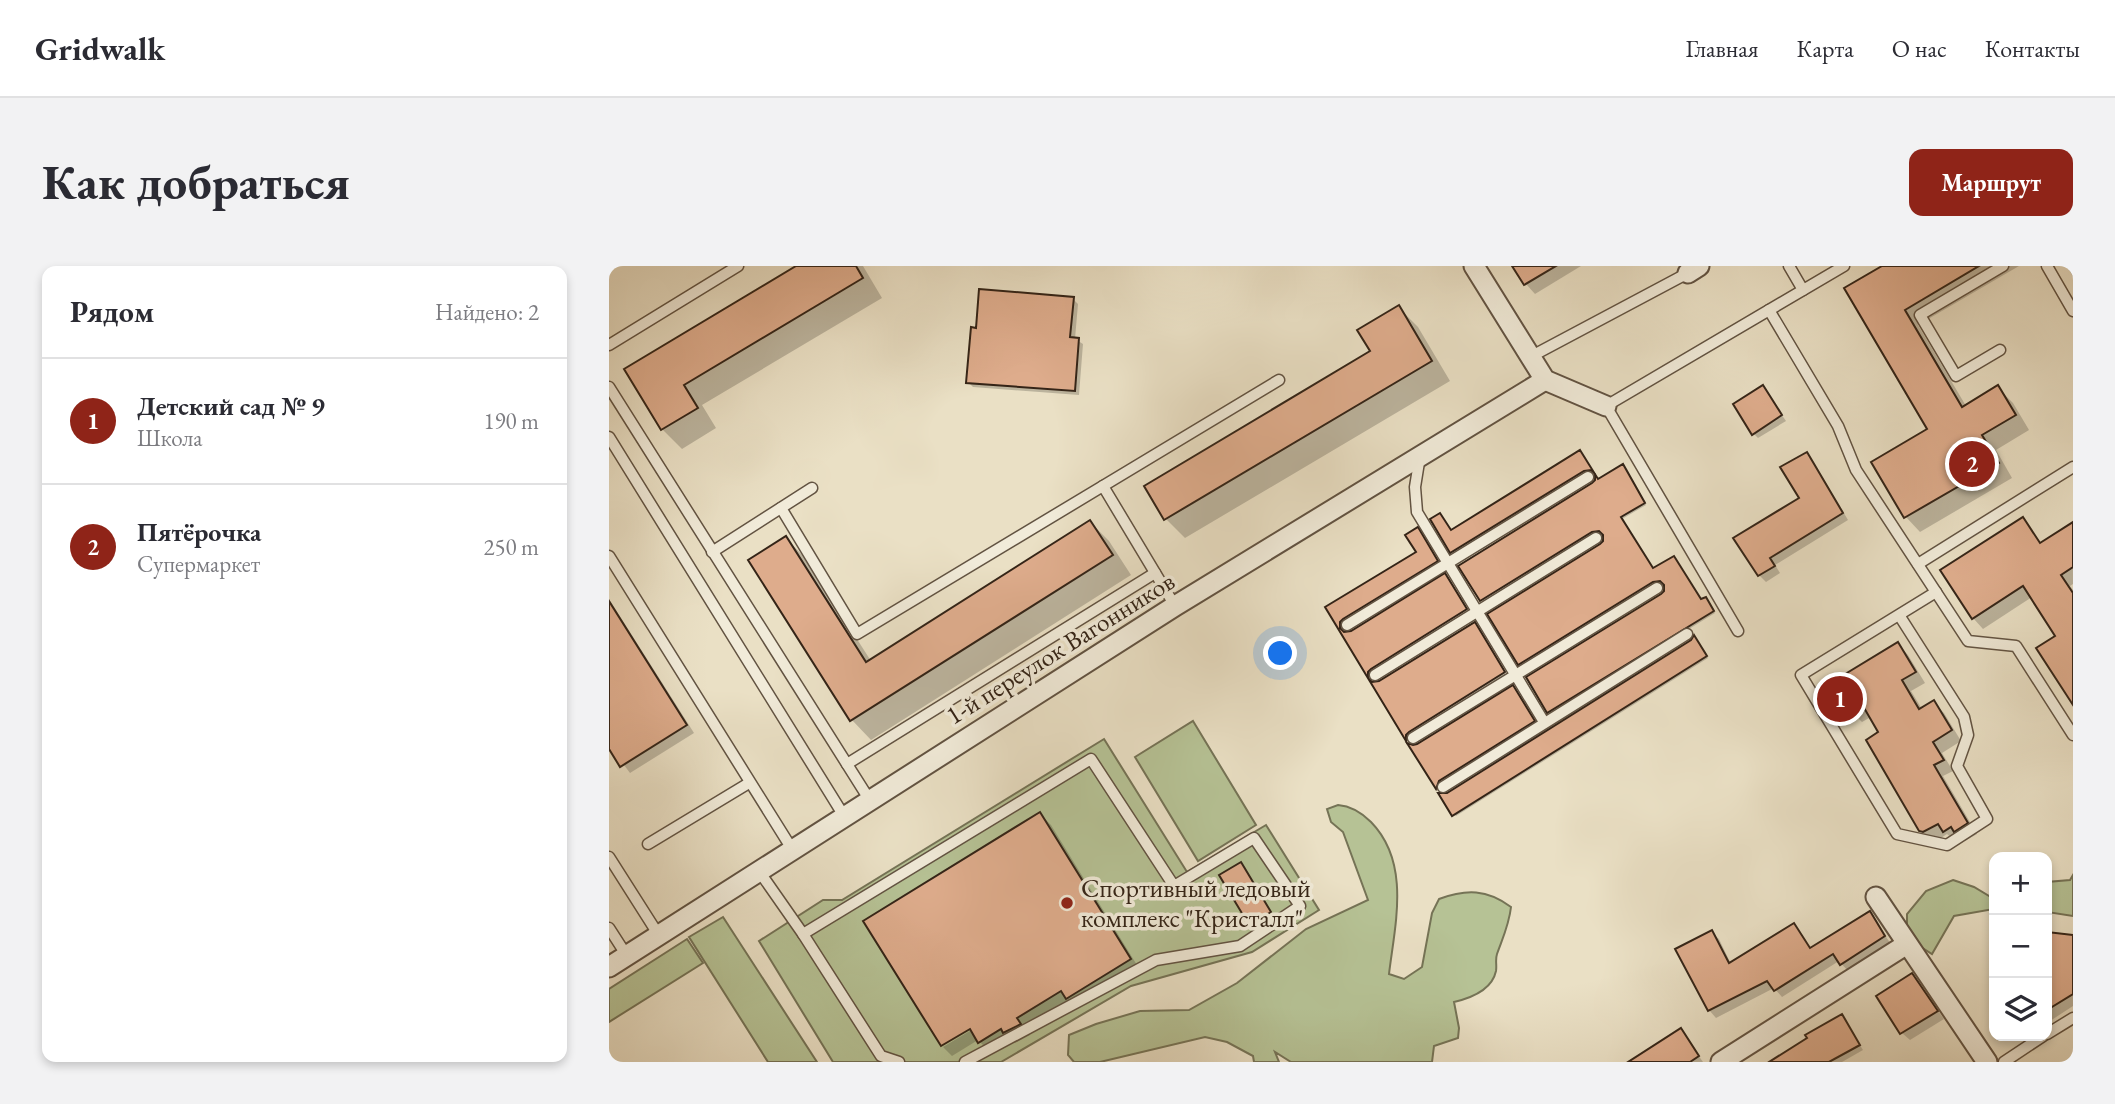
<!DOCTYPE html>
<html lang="ru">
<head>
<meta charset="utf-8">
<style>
	:root { --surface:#fff; --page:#f2f2f3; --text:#2b2b33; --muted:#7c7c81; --line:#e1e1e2; --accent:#8f2418 }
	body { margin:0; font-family:"EB Garamond",serif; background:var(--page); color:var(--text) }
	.controls { position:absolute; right:21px; bottom:21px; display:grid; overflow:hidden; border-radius:14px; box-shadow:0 4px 10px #0003 }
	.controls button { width:63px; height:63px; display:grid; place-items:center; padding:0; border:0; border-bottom:2px solid var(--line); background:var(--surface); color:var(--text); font:35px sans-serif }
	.you { position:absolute; left:672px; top:388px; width:24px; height:24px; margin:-18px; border:5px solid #fff; border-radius:50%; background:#1a73e8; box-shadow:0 0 0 10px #1a73e833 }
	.badge { display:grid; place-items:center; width:46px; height:46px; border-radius:50%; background:var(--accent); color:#fff; font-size:23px; font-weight:700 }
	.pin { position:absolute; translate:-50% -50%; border:4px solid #fff; box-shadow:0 2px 7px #0006 }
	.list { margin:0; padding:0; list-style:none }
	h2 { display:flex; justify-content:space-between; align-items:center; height:91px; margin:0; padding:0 28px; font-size:30px }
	h2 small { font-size:23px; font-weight:400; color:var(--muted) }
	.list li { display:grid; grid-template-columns:46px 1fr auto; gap:21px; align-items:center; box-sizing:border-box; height:126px; padding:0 28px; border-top:2px solid var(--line) }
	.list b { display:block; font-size:26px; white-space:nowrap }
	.list p { margin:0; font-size:23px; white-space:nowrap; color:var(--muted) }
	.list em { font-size:23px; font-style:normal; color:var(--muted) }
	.icon { flex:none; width:38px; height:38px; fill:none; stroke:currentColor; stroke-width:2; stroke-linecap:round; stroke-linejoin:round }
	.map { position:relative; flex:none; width:1464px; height:796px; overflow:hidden; border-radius:14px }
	header { display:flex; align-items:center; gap:42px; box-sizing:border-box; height:98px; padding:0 35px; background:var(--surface); border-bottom:2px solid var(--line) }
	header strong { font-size:33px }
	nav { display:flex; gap:38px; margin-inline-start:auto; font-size:24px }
	.intro { display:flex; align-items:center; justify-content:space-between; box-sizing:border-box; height:168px; padding:0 42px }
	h1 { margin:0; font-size:49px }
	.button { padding:18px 32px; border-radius:14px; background:var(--accent); color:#fff; font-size:24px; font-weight:700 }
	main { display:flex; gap:42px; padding:0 42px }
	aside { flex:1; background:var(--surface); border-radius:14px; box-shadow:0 4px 10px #0003 }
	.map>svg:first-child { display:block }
	.green { fill:#b6c295; stroke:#757356; stroke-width:2 }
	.shadow { fill:#0003 }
	.building { fill:#deac8c; stroke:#342417; stroke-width:2 }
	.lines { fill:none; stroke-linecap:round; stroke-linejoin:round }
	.service-casing { stroke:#625342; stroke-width:13 }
	.minor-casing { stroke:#625342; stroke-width:23 }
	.service { stroke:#f1ebd9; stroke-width:10 }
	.minor { stroke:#f1ebd9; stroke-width:19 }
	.poi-dot { fill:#8f2418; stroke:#f1ebd9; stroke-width:2.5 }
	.labels { text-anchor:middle; stroke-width:7; stroke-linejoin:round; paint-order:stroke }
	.street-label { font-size:26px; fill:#342417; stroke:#f1ebd9 }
	.poi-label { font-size:26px; fill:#342417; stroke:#f1ebd9; text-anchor:start }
</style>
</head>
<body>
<header>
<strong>Gridwalk</strong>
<nav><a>Главная</a><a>Карта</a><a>О нас</a><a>Контакты</a></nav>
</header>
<div class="intro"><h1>Как добраться</h1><a class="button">Маршрут</a></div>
<main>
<aside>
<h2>Рядом<small>Найдено: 2</small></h2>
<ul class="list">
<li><span class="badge">1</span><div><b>Детский сад № 9</b><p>Школа</p></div><em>190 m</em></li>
<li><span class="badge">2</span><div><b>Пятёрочка</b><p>Супермаркет</p></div><em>250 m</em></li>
</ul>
</aside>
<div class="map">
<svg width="1464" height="796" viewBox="0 0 1464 796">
	<rect width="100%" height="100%" fill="#eae0c5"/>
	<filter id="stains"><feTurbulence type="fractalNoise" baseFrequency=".00286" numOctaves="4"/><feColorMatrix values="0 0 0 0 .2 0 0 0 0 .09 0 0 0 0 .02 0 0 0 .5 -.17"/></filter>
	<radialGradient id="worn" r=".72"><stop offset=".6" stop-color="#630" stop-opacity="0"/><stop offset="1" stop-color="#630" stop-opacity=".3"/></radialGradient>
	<g class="green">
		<path d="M584,455L647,559L589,595L526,491Z"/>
		<path d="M495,473L578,606L657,559L710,644L643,686L522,720L392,796H224L150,675L214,634H233Z"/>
		<path d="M729,539C742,540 752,546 762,556C802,597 786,658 780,708L795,713L813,701L823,647L830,633C857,623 878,623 902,641C900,659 894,671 888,688C886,694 888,699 887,705C883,724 862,732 845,736L850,762L849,772L825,780L823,796H682L666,786L670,796H645L644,790L618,776L596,771L491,796H465L459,789L460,769L487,758L531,745L580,744L628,717L697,663L759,634L734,566L722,556L718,543Z"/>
		<path d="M1464,609V650L1438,646V616L1461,614Z"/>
		<path d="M1344,614L1365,621L1385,633V643L1345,650L1323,688L1304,676L1298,665V648L1317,625Z"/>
		<path d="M114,651L208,796H159L80,671Z"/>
		<path d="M78,673L94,697L0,756V723Z"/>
	</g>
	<g class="shadow">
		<path d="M190,0H254L273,32L93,139L107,162L73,183L53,163L17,103Z"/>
		<path d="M905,0H972L926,28L917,18Z"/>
		<path d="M1276,0H1410L1309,59L1357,140L1389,122L1404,137L1420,164L1387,184L1403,212L1311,266L1297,251L1264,197L1321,164Z"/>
		<path d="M1458,0H1464V11Z"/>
		<path d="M464,33L469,38L466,73L474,78L470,129L364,121L359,116L369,63Z"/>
		<path d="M789,41L809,61L841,115L576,272L557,253L763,86Z"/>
		<path d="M1154,122L1177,155L1149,172L1144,167Z"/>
		<path d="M1197,188L1204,195L1239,254L1166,299L1171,307L1157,316L1150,309L1192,233Z"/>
		<path d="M973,189L984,206H978L845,288L843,286L842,266Z"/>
		<path d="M1016,202L1037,239L1013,253L1044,304L1093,335H1098L1106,347L942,448L940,446L1057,326L1055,316L1047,317L912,400L910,398L996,275L994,266L986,267L874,336L872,334L989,214Z"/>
		<path d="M1413,253L1433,278L1464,258V318L1461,320L1464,324V436L1430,383L1448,371L1423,331L1374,363L1364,352Z"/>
		<path d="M481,256L500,275L522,309L262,474L243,454L141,295L177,272L196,292L262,395Z"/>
		<path d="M810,265L829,297L736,354L732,361L733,366L737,368L838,311L859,346L764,404L760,411L718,342L809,287Z"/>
		<path d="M0,333L85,467L21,507L0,479Z"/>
		<path d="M867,360L897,409L802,467L799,474L765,418Z"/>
		<path d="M1087,373L1099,392L847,550L845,548L838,529Z"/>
		<path d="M1289,378L1299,389L1316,417L1302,425L1313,443L1324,437L1335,447L1352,475L1333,487L1344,505L1334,510L1368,568L1356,575L1353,571L1346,575L1338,568L1326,576L1322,575L1311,564L1272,467L1262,451L1253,456L1243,446Z"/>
		<path d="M906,423L926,457L832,517L829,523L803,481Z"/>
		<path d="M431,548L442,559L531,704L468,743L462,736L418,763L421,769L406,777L402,773L381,786L369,774L343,790L334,781L369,760L367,757L333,779L257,656Z"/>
		<path d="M632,598L666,652L647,663L612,610Z"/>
		<path d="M1260,647L1282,678L1239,705L1230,695L1173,731L1165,722L1107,752L1100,744L1069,683L1102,666L1110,673L1122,698L1185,659L1202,683Z"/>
		<path d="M1438,668L1464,671V740L1438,757Z"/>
		<path d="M1303,709L1335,753L1301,774L1293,767Z"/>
		<path d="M1233,750L1254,784L1233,796H1163Z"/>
		<path d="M1072,765L1094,796H1023Z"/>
	</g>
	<g class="building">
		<path d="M187,0H247L254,12L75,119L89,142L52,164L15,103Z"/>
		<path d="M903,0H947L915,19Z"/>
		<path d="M1273,0H1370L1296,44L1353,141L1389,119L1407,149L1373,169L1390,197L1295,252L1262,196L1318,163L1235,22Z"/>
		<path d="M370,23L465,31L461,71L470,72L466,125L357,117L362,61L367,62Z"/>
		<path d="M790,39L823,95L555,254L535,220L761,85L748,64Z"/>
		<path d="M1154,119L1173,149L1143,169L1124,138Z"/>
		<path d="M971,184L989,213L1014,198L1036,237L1012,251L1044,302L1065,290L1092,333L1097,331L1105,345L938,447L917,411L1052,328L1055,325V319L1051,315L1044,316L909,399L878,348L991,278L994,275V269L990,265L983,266L871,335L849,300L983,217L986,214V208L982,204L975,205L841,287L821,253L831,247L842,264Z"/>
		<path d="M1198,186L1234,247L1161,292L1166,300L1149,310L1124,272L1190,232L1171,201Z"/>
		<path d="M1414,251L1431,277L1464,256V301L1452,309L1464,327V439L1427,382L1446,370L1414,320L1363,353L1331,304Z"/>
		<path d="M481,254L504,289L241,455L139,294L177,270L257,396Z"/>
		<path d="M809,261L829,295L734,353L731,356V362L735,366L742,365L836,307L858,343L762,403L759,406V412L763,416L770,415L866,356L896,406L800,466L797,469V475L716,341L807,286L796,269Z"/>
		<path d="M0,335L78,459L11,501L0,483Z"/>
		<path d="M1085,369L1098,390L843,550L829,527H838L1082,374Z"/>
		<path d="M1289,376L1307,406L1293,414L1310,443L1325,434L1343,464L1324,476L1335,494L1325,499L1359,557L1345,566L1342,561L1334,566L1329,558L1314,566L1310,565L1257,474L1269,466L1254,440L1241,447L1223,416Z"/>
		<path d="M904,419L926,455L830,515L827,523L798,477L804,479L808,478Z"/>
		<path d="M431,546L522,693L457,733L452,725L408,752L412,758L394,767L392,763L369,777L361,763L332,780L254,655Z"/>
		<path d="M632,596L662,646L640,659L610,609Z"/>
		<path d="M1261,645L1276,670L1231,699L1224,688L1165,725L1158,715L1099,745L1066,683L1103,664L1120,697L1185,657L1201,682Z"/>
		<path d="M1438,666L1464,669V728L1438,744Z"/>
		<path d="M1303,707L1329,745L1291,768L1267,730Z"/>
		<path d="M1233,748L1251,779L1220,796H1160L1198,772L1196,769Z"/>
		<path d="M1072,762L1090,790L1081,796H1019Z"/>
	</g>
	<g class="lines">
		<defs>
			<g id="service">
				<path d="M1180,0L1194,24"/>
				<path d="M1438,0L1464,45"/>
				<path d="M1160,44L1229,160L1247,204L1359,375L1407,380L1464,469"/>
				<path d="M0,79L129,0"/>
				<path d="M1391,84L1347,110L1311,49L1394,0"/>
				<path d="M921,91L1079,7"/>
				<path d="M0,121L260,533"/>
				<path d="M0,171L235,550"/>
				<path d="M811,190L806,221L808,246L935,456"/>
				<path d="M494,220L670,114"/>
				<path d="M172,242L248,368L494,220L566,340"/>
				<path d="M103,286L203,222"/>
				<path d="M0,290L183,583"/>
				<path d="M1309,298L1464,201"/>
				<path d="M1290,349L1355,451L1359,469L1348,500L1378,553L1338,579L1288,568L1192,409L1327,326"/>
				<path d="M738,359L979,211"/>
				<path d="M1129,365L997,140L1235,0"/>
				<path d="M766,409L987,272"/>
				<path d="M804,472L1048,322"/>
				<path d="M238,498L546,307"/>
				<path d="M834,521L1078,368"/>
				<path d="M39,578L140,517"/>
				<path d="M0,591L49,668"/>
				<path d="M150,605L194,668L272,790L290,796"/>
				<path d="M0,662L18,690"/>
				<path d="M194,668L482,493L565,620L645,572L691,640L631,680L547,694L356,796"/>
				<path d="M1438,768L1464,752"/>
				<path d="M1395,796L1434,770"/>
			</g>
			<g id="minor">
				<path d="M865,0L936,114L997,140"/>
				<path d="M1079,7L1090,0"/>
				<path d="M1267,631L1378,796"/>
				<path d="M0,701L566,340L936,114"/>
				<path d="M1112,796L1298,678"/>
			</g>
		</defs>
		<use href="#service" class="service-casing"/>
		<use href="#minor" class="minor-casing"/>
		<use href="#service" class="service"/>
		<use href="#minor" class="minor"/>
	</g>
	<circle class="poi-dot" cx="458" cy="637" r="7"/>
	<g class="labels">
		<g class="street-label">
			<text transform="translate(451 382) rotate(-32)" y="9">1-й переулок Вагонников</text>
		</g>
		<g class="poi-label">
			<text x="472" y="631">Спортивный ледовый<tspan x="472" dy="30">комплекс "Кристалл"</tspan></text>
		</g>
	</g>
	<rect width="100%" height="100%" filter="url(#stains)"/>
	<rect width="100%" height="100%" fill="url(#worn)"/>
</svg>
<div class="controls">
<button>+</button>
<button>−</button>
<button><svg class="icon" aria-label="layers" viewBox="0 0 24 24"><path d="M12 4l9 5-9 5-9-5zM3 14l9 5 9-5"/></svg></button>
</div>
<div class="you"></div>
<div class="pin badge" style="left:1231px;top:433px">1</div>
<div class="pin badge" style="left:1363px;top:198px">2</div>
</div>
</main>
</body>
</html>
